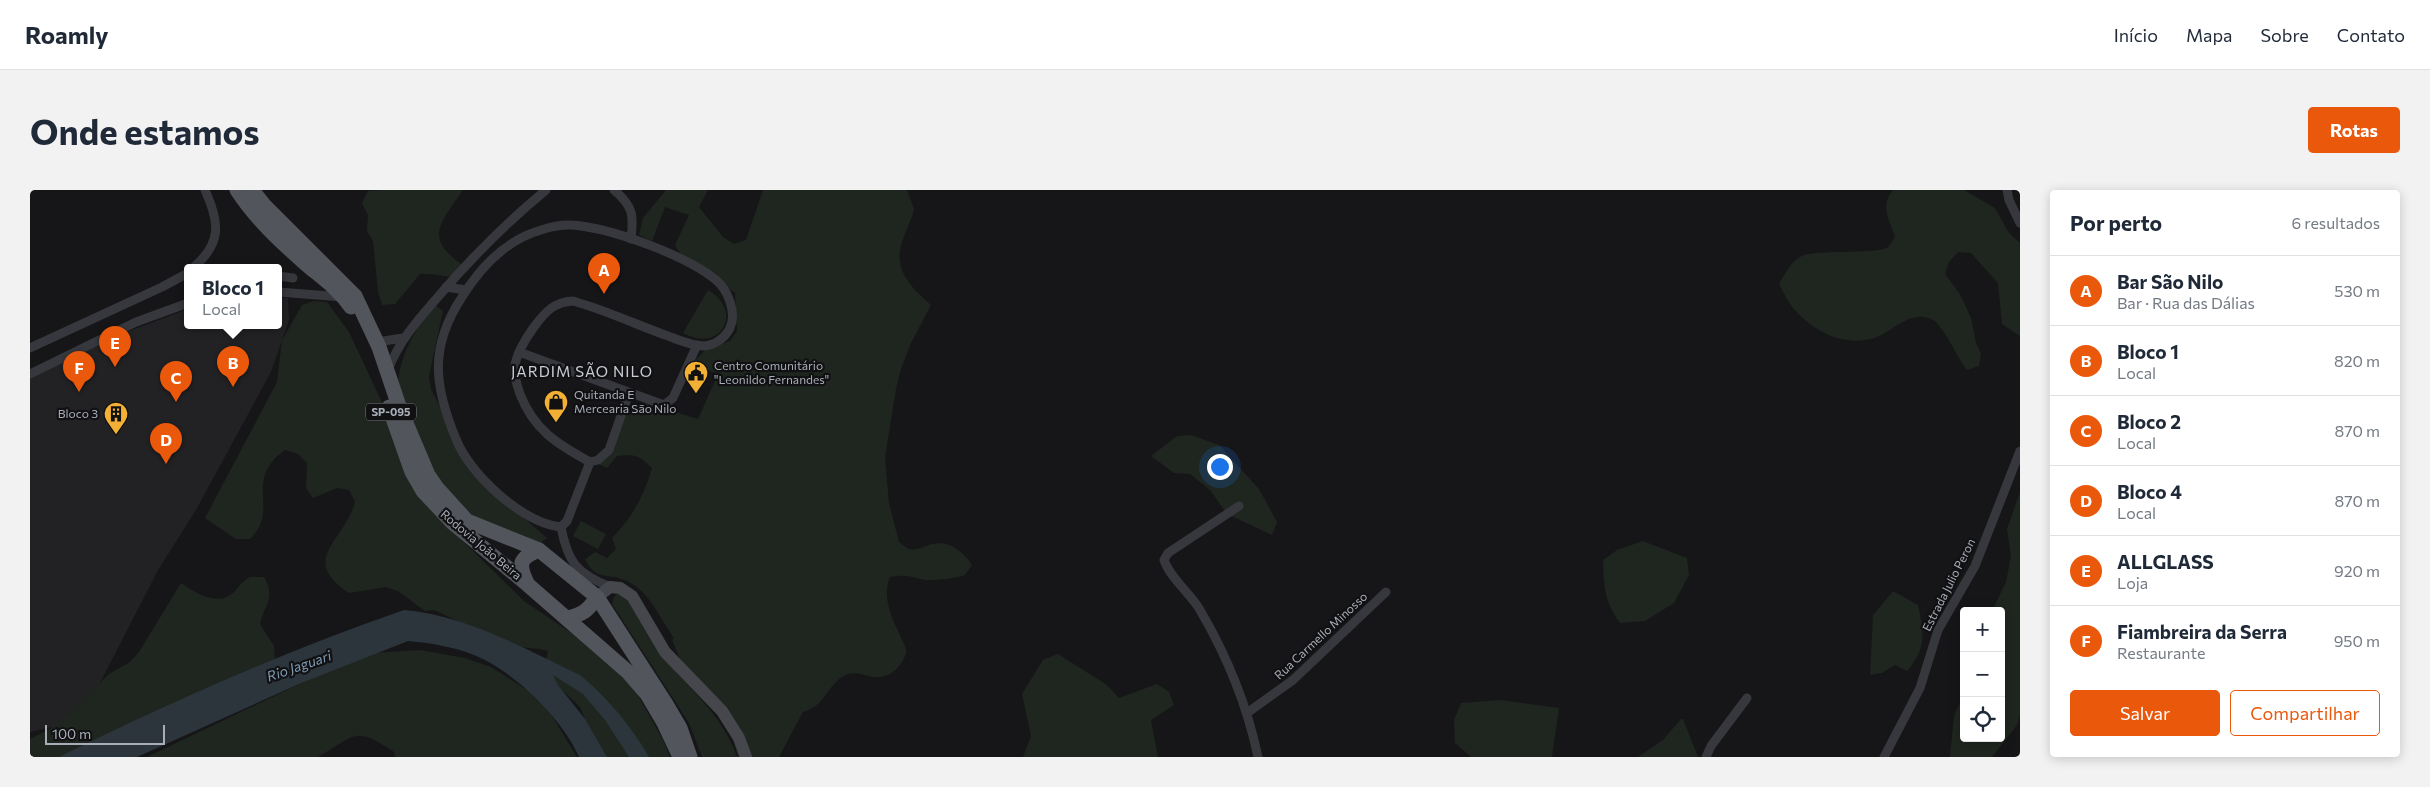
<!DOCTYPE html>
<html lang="pt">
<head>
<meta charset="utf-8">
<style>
	:root { --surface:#fff; --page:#f2f2f3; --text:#1f2937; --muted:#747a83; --line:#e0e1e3; --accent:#ea580c }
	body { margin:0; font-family:Commissioner,sans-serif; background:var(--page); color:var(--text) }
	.controls { position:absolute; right:15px; bottom:15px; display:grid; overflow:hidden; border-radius:5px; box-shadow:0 2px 12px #0003 }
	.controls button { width:45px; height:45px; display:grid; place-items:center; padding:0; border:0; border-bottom:1px solid var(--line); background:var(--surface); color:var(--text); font:25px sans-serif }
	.scale { position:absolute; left:15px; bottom:12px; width:120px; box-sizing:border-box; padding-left:5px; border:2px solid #a8adb8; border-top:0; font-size:14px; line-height:18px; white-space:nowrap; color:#a8adb8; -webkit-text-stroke:4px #111113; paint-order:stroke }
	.you { position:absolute; left:1189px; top:276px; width:18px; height:18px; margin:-12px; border:4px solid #fff; border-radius:50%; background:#1a73e8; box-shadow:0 0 0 8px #1a73e833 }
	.badge { display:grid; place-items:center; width:32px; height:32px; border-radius:50%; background:var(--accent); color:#fff; font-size:16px; font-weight:700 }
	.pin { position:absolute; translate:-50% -41px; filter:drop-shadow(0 1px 2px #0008) }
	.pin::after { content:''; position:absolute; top:26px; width:18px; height:15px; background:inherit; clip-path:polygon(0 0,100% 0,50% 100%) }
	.popup { position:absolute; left:154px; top:74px; width:98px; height:65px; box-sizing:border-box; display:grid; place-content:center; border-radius:5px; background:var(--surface); filter:drop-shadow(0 1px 4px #0005); font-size:16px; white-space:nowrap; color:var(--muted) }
	.popup b { font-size:19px; color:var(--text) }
	.popup::after { content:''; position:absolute; left:50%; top:100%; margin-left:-10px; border:10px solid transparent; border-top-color:var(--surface) }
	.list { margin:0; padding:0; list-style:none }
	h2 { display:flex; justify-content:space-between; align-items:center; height:65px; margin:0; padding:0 20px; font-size:21px }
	h2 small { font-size:16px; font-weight:400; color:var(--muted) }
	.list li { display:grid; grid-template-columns:32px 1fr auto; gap:15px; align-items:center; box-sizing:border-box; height:70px; padding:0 20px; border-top:1px solid var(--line) }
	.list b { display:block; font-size:19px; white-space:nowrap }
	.list p { margin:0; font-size:16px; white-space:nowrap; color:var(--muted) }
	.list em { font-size:16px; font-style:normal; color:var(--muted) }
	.actions { display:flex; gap:10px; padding:15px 20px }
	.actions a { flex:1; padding:11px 0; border:1px solid var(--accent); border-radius:5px; text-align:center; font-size:18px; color:var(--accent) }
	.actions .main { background:var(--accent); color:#fff }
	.icon { flex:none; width:28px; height:28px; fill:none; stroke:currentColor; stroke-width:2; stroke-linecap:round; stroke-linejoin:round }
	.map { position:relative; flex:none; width:1990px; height:567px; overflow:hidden; border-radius:5px }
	header { display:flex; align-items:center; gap:30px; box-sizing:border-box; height:70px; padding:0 25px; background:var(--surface); border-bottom:1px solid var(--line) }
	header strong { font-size:24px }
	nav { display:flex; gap:28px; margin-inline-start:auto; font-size:18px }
	.intro { display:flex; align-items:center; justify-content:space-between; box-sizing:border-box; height:120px; padding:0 30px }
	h1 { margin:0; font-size:35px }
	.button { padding:12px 22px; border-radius:5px; background:var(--accent); color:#fff; font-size:18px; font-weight:700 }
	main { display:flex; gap:30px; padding:0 30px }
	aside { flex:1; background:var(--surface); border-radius:5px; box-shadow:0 2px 12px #0003 }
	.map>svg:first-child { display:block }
	.built { fill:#222225 }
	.green { fill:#1e261f }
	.water { fill:#2c353c }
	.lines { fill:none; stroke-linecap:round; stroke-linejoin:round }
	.street { stroke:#37383d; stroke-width:9 }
	.secondary { stroke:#45474d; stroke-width:12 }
	.primary { stroke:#53555c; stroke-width:15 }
	.labels { text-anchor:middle; stroke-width:4.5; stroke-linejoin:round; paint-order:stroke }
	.shield { fill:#111113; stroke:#7b7e86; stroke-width:1 }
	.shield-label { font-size:11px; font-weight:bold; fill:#a8adb8 }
	.poi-label { font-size:12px; fill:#a8adb8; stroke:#111113; text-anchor:start }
	.street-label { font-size:12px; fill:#a8adb8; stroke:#111113 }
	.water-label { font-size:14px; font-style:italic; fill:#7f9bb3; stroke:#111113 }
	.quarter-label { font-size:15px; letter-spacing:1px; fill:#c9ccd4; stroke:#111113 }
</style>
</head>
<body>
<header>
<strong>Roamly</strong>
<nav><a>Início</a><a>Mapa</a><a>Sobre</a><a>Contato</a></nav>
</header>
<div class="intro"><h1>Onde estamos</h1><a class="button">Rotas</a></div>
<main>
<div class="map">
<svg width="1990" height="567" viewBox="0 0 1990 567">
	<rect width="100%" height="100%" fill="#161618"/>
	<path class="built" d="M248,108H258L259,130L241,182L166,320L128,380L51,530L0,542V188L94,143L158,119V136H248Z"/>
	<g class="green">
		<path d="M351,0H433C410,34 393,48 434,76L427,86C414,88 403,83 390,84L365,114L352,115L348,102L343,51L337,41L338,25L332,13L338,1Z"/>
		<path d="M636,0H678L669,17L693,47L704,54L716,50L733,0H877L884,19C881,32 874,43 871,56C864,82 884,100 901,115L881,153L871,179L866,199L855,267L859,313L869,352C872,354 876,358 879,359C887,361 895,356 902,354C919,350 934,362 942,375L935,385C928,388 902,391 895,390C882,387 874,384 860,387C852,407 861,426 870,445C872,451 877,457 876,463C873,474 862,487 849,487C836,488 825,478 812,487C795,499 795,516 773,522L749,567H708L700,539L652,474L642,450L644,448C629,427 621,403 597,391C577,382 566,392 555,369L565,362L577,368L586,359L582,348C602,328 614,306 622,278C610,265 604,264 587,266L577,278L566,273L580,264L594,227L613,212L668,229L688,184L662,174L675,160L700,151L707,141L705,103L652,66L645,55L659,25L635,17L622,51L609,45L613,28Z"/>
		<path d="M1863,0H1934L1965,18L1979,43L1990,53V146L1972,134L1968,93L1941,63L1928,62L1919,72L1915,84L1930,104L1941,128L1946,153L1951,164L1949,176L1937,180C1928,169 1913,135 1903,130C1881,119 1865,140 1847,147C1817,158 1785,143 1765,120C1758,113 1754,103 1749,94C1755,84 1762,69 1774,65C1790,60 1851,64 1858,57C1861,54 1863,50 1865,47C1859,30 1850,15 1863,0Z"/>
		<path d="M678,100C715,122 690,164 653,143Z"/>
		<path d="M284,111L297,112L319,142L378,268L399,318L494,411L592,477L633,550L640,567H570L550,517L529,497L515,475L518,461C505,457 493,459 479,455C454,446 429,431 404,420L395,421L368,401L356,397L319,403C268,369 314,352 325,312L319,300L307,298L283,308L276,298L277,273L268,264L255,260C212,291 251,319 220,349H206L175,328L247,192L252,150L272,115Z"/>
		<path d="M403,114L413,121L399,186L401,199L432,260L487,322L517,348L506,356L437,327L400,284L368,200C367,169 386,139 403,114Z"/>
		<path d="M1161,245L1189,255L1229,299L1247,332L1242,345L1197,324L1180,300L1160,284L1144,283L1121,266L1147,246Z"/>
		<path d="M1990,302V525L1987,535L1962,567H1920L1924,526L1934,503V548H1971V421H1962L1976,392L1981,366L1977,339Z"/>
		<path d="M551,331L576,344L568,359L543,346Z"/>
		<path d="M1613,351L1657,368L1659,385L1644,413L1615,431L1590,433C1574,411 1574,396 1573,370L1587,360Z"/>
		<path d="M220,387H234C246,408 235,413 230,434L244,456L245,469L42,567H0V549L18,540L38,525L79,484L100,472L109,462L151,393C164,402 188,417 203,403C210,396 211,392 220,387Z"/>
		<path d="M1863,401L1888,415C1894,443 1897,458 1877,481L1865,475L1852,483L1840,485L1843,425Z"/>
		<path d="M588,403H595C607,422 616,445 630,463C657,498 692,523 707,567H672L659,533L582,414L584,407Z"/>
		<path d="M390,460L435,468L461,477L507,506L516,516L547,567H365L364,562C324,535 326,545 288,567H117L324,468L340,463Z"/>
		<path d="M1028,464L1077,495L1089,508L1127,494L1139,502L1144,515L1121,530L1128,567H993L1001,546L992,504L1013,470Z"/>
		<path d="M1470,510L1529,518L1522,567H1441L1425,553L1424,530L1431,513Z"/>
		<path d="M1651,529H1653L1668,567H1608L1633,550Z"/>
	</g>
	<path class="water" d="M374,420C436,425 495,459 550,485C578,508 601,536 619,567H599L575,530L553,504L523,485L528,495L555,529L577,567H549C533,530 489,487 453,469C431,458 403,453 378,451L269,494L107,567H29C142,511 256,461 374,420Z"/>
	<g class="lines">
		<g class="street">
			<path d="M584,0C603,16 604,25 601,49"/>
			<path d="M1977,0L1979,10L1990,33"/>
			<path d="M163,78C192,53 190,33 175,0"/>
			<path d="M248,86L263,88"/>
			<path d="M416,97L436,100"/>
			<path d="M248,102L313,107"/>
			<path d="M347,152L373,148"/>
			<path d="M0,158L132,97L158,83"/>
			<path d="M489,162L634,215L643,208L667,155"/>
			<path d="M358,180C369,151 387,131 407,108C441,68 476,33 516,0"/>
			<path d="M0,184L106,132L158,113"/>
			<path d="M560,272L568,270L579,260L599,203"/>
			<path d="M1209,316L1138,363L1134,370C1140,388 1160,403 1170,420C1197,466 1217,515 1228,567"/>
			<path d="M531,337C493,333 440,285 426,249C404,196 399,157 432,107C450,78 476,50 511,40C523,36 538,34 551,36C588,41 657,66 686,90C698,100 707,123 700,138C695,148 685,155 674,156C661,156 647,149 635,145C605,134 575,120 543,111C524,112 515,122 504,137C496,148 488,161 485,174C483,184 487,195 490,204C504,240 527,254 560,272"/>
			<path d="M531,337C538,373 547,383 580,397"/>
			<path d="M531,337L537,331L560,272"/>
			<path d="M1217,523L1263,490L1356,402"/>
			<path d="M1676,567L1681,556L1717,508"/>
			<path d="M1854,567L1890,498L1908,440L1945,376L1990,261"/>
		</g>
		<path class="secondary" d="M567,407L580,397L590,398L602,406L635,462L692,521L709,548L716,567"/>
		<g class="primary">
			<path d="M207,0C225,28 251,52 276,74C291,87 309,99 321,117"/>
			<path d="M222,0L234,15L325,106L349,157L370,219L398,285L407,298L437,331L509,360L567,407L636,514L650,538L660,567"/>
			<path d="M359,217L382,282L393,301L423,333L497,394L598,482L617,504L634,533L650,567"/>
			<path d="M497,393C488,374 489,368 509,360"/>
			<path d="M536,428C552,425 558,421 567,407"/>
		</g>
	</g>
	<defs>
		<symbol id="civic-pin" viewBox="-11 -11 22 30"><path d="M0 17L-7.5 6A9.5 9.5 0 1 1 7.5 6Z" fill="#f2b134" stroke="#111113"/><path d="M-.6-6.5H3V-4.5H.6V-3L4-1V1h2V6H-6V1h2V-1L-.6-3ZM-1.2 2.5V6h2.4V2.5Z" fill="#111"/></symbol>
		<symbol id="shop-pin" viewBox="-11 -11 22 30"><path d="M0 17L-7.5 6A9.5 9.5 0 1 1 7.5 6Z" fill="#f2b134" stroke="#111113"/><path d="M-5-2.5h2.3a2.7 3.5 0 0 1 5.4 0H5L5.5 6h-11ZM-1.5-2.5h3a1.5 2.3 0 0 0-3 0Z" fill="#111"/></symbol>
		<symbol id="building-pin" viewBox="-11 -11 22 30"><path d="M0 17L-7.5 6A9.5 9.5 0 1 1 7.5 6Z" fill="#f2b134" stroke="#111113"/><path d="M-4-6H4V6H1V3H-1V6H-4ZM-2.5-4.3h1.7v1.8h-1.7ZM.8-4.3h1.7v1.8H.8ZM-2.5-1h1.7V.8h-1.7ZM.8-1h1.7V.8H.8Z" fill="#111"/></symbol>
	</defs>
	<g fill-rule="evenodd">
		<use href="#civic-pin" x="652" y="169" width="28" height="38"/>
		<use href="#shop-pin" x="512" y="198" width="28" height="38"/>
		<use href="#building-pin" x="72" y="210" width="28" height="38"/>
	</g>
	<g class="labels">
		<rect class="shield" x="336" y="213.5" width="50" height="17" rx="4"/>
		<g class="shield-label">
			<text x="361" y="226">SP-095</text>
		</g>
		<g class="poi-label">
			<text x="684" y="180">Centro Comunitário<tspan x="684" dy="14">"Leonildo Fernandes"</tspan></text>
			<text x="544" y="209">Quitanda E<tspan x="544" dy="14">Mercearia São Nilo</tspan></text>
			<text x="68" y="228" text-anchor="end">Bloco 3</text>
		</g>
		<g class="street-label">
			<text transform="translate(451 355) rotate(40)" y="4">Rodovia João Beira</text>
			<text transform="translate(1919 395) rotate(-63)" y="4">Estrada Julio Peron</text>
			<text transform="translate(1291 446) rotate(-43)" y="4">Rua Carmello Minosso</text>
		</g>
		<g class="water-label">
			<text transform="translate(269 476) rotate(-19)" y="5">Rio Jaguari</text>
		</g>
		<g class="quarter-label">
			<text x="552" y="187">JARDIM SÃO NILO</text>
		</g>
	</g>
</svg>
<div class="controls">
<button>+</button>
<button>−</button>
<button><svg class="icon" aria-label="locate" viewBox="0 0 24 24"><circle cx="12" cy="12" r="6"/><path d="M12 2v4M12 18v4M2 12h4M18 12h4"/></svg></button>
</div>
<div class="scale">100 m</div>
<div class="you"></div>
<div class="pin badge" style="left:574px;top:104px">A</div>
<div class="pin badge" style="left:203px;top:197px">B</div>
<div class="popup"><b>Bloco 1</b>Local</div>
<div class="pin badge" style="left:146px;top:212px">C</div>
<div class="pin badge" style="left:136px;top:274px">D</div>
<div class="pin badge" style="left:85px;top:177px">E</div>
<div class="pin badge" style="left:49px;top:202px">F</div>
</div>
<aside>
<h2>Por perto<small>6 resultados</small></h2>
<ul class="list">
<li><span class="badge">A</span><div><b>Bar São Nilo</b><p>Bar · Rua das Dálias</p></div><em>530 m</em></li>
<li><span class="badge">B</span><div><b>Bloco 1</b><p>Local</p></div><em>820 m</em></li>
<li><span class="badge">C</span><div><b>Bloco 2</b><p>Local</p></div><em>870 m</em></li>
<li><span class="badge">D</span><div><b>Bloco 4</b><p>Local</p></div><em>870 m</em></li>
<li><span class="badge">E</span><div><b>ALLGLASS</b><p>Loja</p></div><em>920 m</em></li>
<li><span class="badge">F</span><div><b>Fiambreira da Serra</b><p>Restaurante</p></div><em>950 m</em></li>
</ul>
<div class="actions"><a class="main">Salvar</a><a>Compartilhar</a></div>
</aside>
</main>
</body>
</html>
